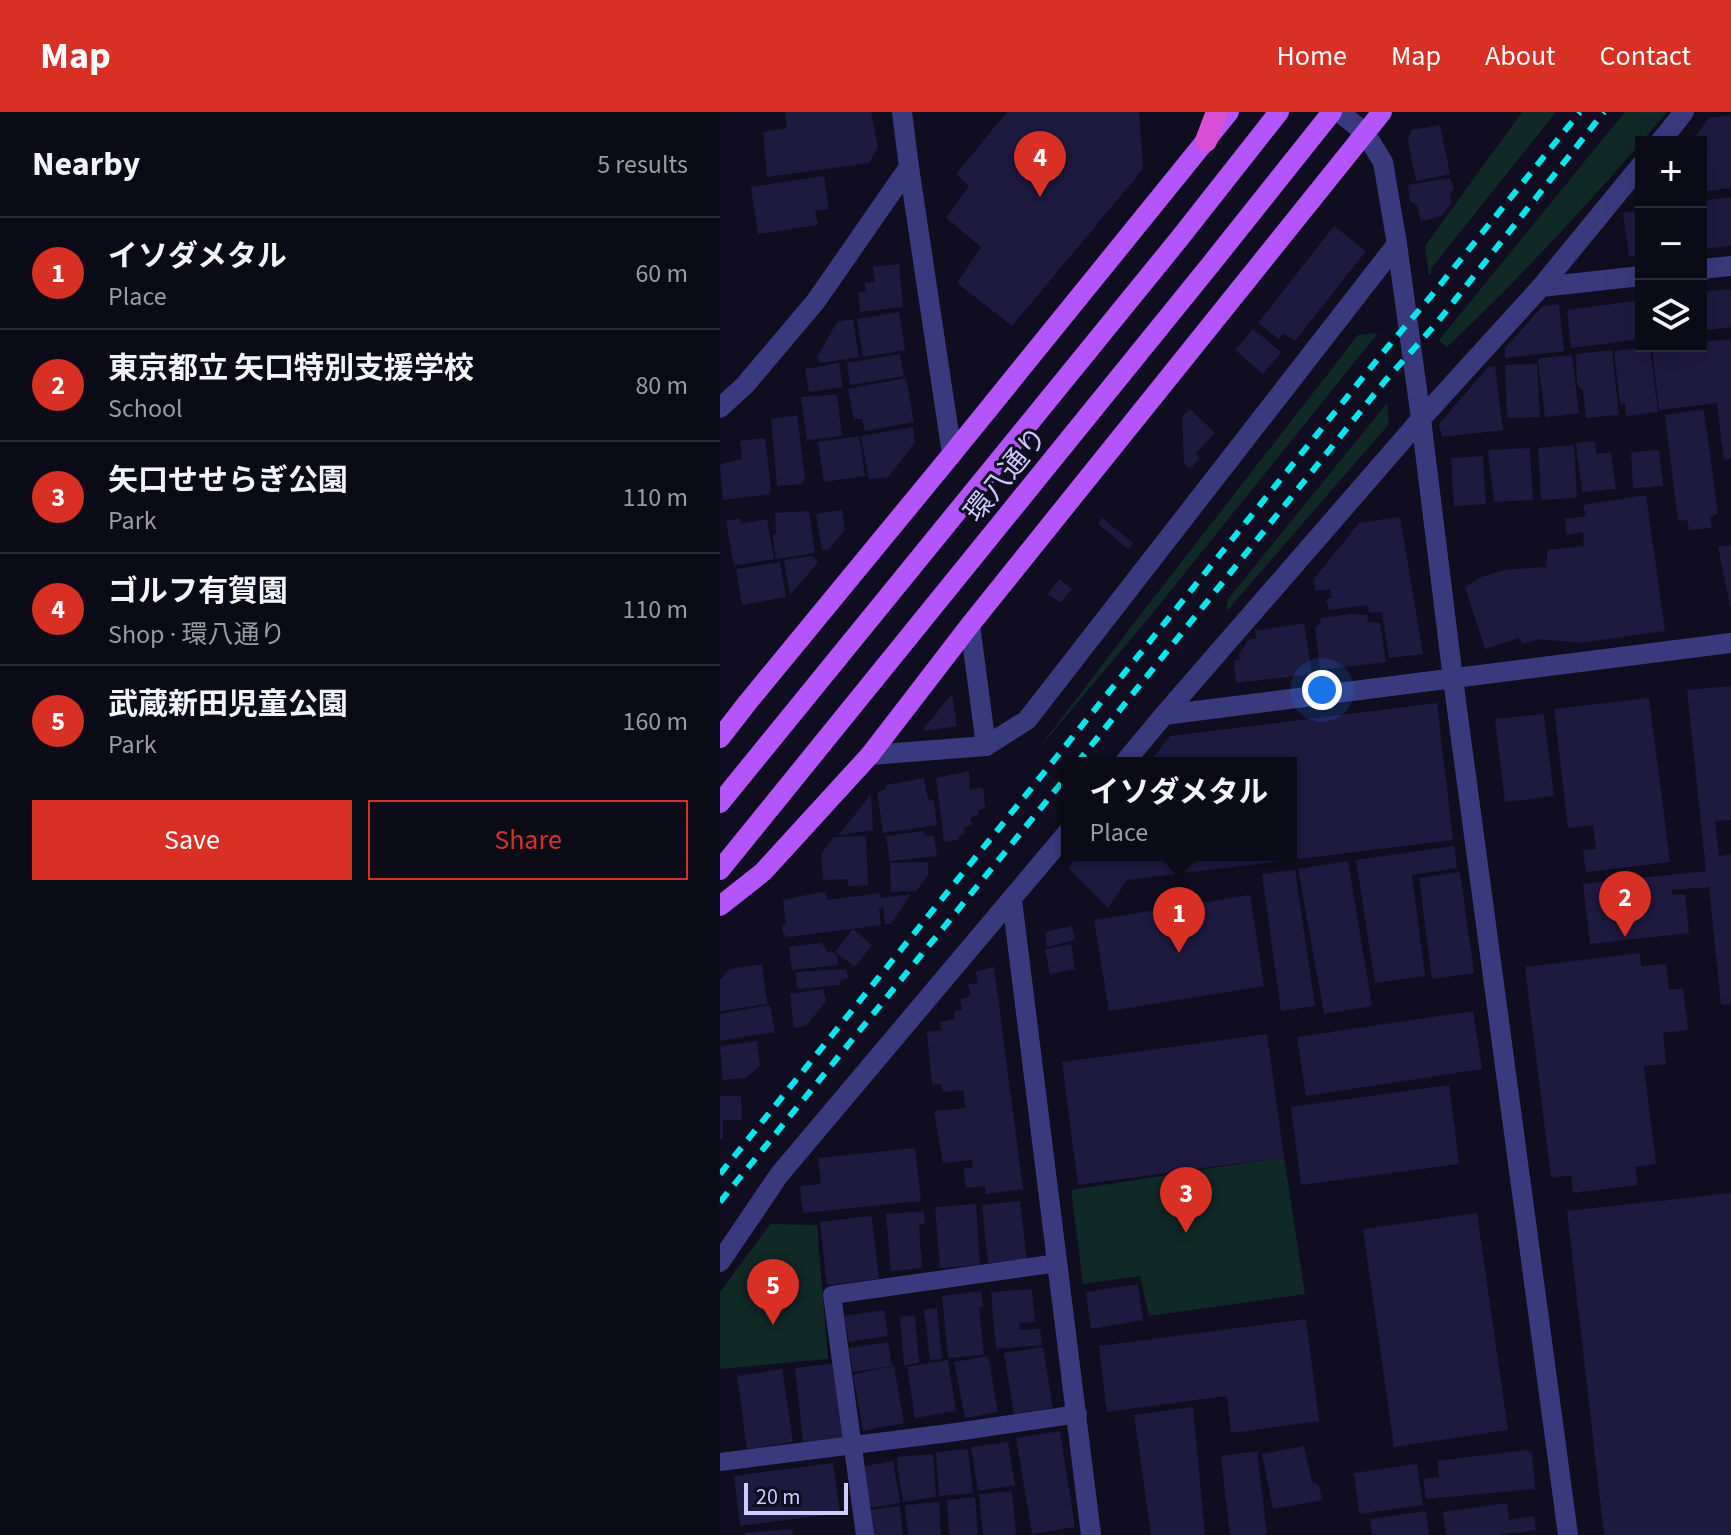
<!DOCTYPE html>
<html lang="en">
<head>
<meta charset="utf-8">
<style>
	:root { --surface:#0b0a17; --page:#191824; --text:#f1f3f6; --muted:#9a9aa1; --line:#2b2b36; --accent:#d93025 }
	body { margin:0; font-family:"Source Sans 3","Noto Sans JP",sans-serif; background:var(--page); color:var(--text) }
	.controls { position:absolute; right:24px; top:24px; display:grid; overflow:hidden; border-radius:0px; box-shadow:0 8px 32px #0002 }
	.controls button { width:72px; height:72px; display:grid; place-items:center; padding:0; border:0; border-bottom:2px solid var(--line); background:var(--surface); color:var(--text); font:40px sans-serif }
	.scale { position:absolute; left:24px; bottom:20px; width:104px; box-sizing:border-box; padding-left:8px; border:4px solid #cecbfe; border-top:0; font-size:22px; line-height:28px; white-space:nowrap; color:#cecbfe; -webkit-text-stroke:6px #0f0d1f; paint-order:stroke }
	.you { position:absolute; left:602px; top:578px; width:28px; height:28px; margin:-20px; border:6px solid #fff; border-radius:50%; background:#1a73e8; box-shadow:0 0 0 12px #1a73e833 }
	.badge { display:grid; place-items:center; width:52px; height:52px; border-radius:50%; background:var(--accent); color:#fff; font-size:26px; font-weight:700 }
	.pin { position:absolute; translate:-50% -66px; filter:drop-shadow(0 2px 4px #0008) }
	.pin::after { content:''; position:absolute; top:42px; width:28px; height:24px; background:inherit; clip-path:polygon(0 0,100% 0,50% 100%) }
	.popup { position:absolute; left:341px; top:645px; width:236px; height:104px; box-sizing:border-box; display:grid; place-content:center; border-radius:0px; background:var(--surface); filter:drop-shadow(0 2px 6px #0005); font-size:26px; white-space:nowrap; color:var(--muted) }
	.popup b { font-size:30px; color:var(--text) }
	.popup::after { content:''; position:absolute; left:50%; top:100%; margin-left:-16px; border:16px solid transparent; border-top-color:var(--surface) }
	.list { margin:0; padding:0; list-style:none }
	h2 { display:flex; justify-content:space-between; align-items:center; height:104px; margin:0; padding:0 32px; font-size:34px }
	h2 small { font-size:26px; font-weight:400; color:var(--muted) }
	.list li { display:grid; grid-template-columns:52px 1fr auto; gap:24px; align-items:center; box-sizing:border-box; height:112px; padding:0 32px; border-top:2px solid var(--line) }
	.list b { display:block; font-size:30px; white-space:nowrap }
	.list p { margin:0; font-size:26px; white-space:nowrap; color:var(--muted) }
	.list em { font-size:26px; font-style:normal; color:var(--muted) }
	.actions { display:flex; gap:16px; padding:24px 32px }
	.actions a { flex:1; padding:18px 0; border:2px solid var(--accent); border-radius:0px; text-align:center; font-size:28px; color:var(--accent) }
	.actions .main { background:var(--accent); color:#fff }
	.icon { flex:none; width:44px; height:44px; fill:none; stroke:currentColor; stroke-width:2; stroke-linecap:round; stroke-linejoin:round }
	.map { position:relative; flex:none; width:1011px; height:1423px; overflow:hidden }
	header { display:flex; align-items:center; gap:48px; box-sizing:border-box; height:112px; padding:0 40px; background:var(--accent); color:#fff }
	header strong { font-size:38px }
	nav { display:flex; gap:44px; margin-inline-start:auto; font-size:28px }
	main { display:flex }
	aside { flex:1; background:var(--surface) }
	.map>svg:first-child { display:block }
	.green { fill:#102826 }
	.building { fill:#1e193f }
	.lines { fill:none; stroke-linecap:round; stroke-linejoin:round }
	.service { stroke:#393a7d; stroke-width:18 }
	.minor { stroke:#393a7d; stroke-width:20 }
	.tertiary { stroke:#393a7d; stroke-width:20 }
	.primary { stroke:#b355fb; stroke-width:20 }
	.trunk { stroke:#d74fd2; stroke-width:22 }
	.rail { stroke:#05e7f0; stroke-width:6; stroke-dasharray:12 10; stroke-linecap:butt }
	.labels { text-anchor:middle; stroke-width:6; stroke-linejoin:round; paint-order:stroke }
	.street-label { font-size:28px; fill:#cecbfe; stroke:#0f0d1f }
</style>
</head>
<body>
<header>
<strong>Map</strong>
<nav><a>Home</a><a>Map</a><a>About</a><a>Contact</a></nav>
</header>
<main>
<aside>
<h2>Nearby<small>5 results</small></h2>
<ul class="list">
<li><span class="badge">1</span><div><b>イソダメタル</b><p>Place</p></div><em>60 m</em></li>
<li><span class="badge">2</span><div><b>東京都立 矢口特別支援学校</b><p>School</p></div><em>80 m</em></li>
<li><span class="badge">3</span><div><b>矢口せせらぎ公園</b><p>Park</p></div><em>110 m</em></li>
<li><span class="badge">4</span><div><b>ゴルフ有賀園</b><p>Shop · 環八通り</p></div><em>110 m</em></li>
<li><span class="badge">5</span><div><b>武蔵新田児童公園</b><p>Park</p></div><em>160 m</em></li>
</ul>
<div class="actions"><a class="main">Save</a><a>Share</a></div>
</aside>
<div class="map">
<svg width="1011" height="1423" viewBox="0 0 1011 1423">
	<rect width="100%" height="100%" fill="#0f0d1f"/>
	<g class="green">
		<path d="M802,0H836L710,158L712,160L709,164L705,134Z"/>
		<path d="M905,0H947C878,82 805,161 727,235L719,228Z"/>
		<path d="M658,221L432,502L312,645L414,511L638,223Z"/>
		<path d="M667,291L669,312L506,500L508,487Z"/>
		<path d="M564,1045L585,1182L429,1204L420,1164L363,1172L351,1078Z"/>
		<path d="M50,1112L97,1113L108,1247L0,1257V1180Z"/>
	</g>
	<g class="building">
		<path d="M65,0H151L158,35L149,51L47,65L43,20L67,16Z"/>
		<path d="M287,0H419L423,57L292,214L237,171L261,135L226,106L249,74L236,62Z"/>
		<path d="M1011,3V76L981,80V30H971L989,6Z"/>
		<path d="M720,13L730,62L696,69L688,29L691,18Z"/>
		<path d="M104,64L109,97L95,99L98,113L38,122L31,75Z"/>
		<path d="M730,66L734,76L730,82L732,91L721,104L701,109L697,93L690,90L688,73Z"/>
		<path d="M1011,85V134L981,137V89Z"/>
		<path d="M921,98V144L909,145L903,101Z"/>
		<path d="M614,114L646,139L575,229L564,221L559,227L538,211Z"/>
		<path d="M179,152L183,195L140,200L138,180H146L145,171L155,170L153,155Z"/>
		<path d="M1011,177V215L981,219V180Z"/>
		<path d="M921,188V227L851,236L847,198Z"/>
		<path d="M839,192L844,239L785,246V236L823,194Z"/>
		<path d="M179,200L185,238L143,245L137,207Z"/>
		<path d="M133,207L139,245L100,251L97,245L117,210Z"/>
		<path d="M533,217L561,240L543,262L515,238Z"/>
		<path d="M1011,227V347L1004,348L997,291L939,298L932,237L953,234H981V230Z"/>
		<path d="M930,234L938,300L906,304L905,291L900,292L894,239Z"/>
		<path d="M892,238L899,303L866,306L863,278L857,272L856,242Z"/>
		<path d="M180,242L184,264L130,273L127,251Z"/>
		<path d="M852,243L859,301L825,305L818,249L820,246Z"/>
		<path d="M119,251L123,275L89,280L85,257Z"/>
		<path d="M817,252L820,305L787,306L785,253Z"/>
		<path d="M775,254L783,318L722,325L719,312L768,255Z"/>
		<path d="M186,266L194,310L145,319L142,307H134L128,277Z"/>
		<path d="M109,283H117L122,324L87,328L81,285Z"/>
		<path d="M470,297L495,321L475,342L480,346L470,357L464,351L462,305Z"/>
		<path d="M977,298L984,299L998,402L990,405L992,416L969,418L967,408L958,409L945,303Z"/>
		<path d="M77,303L85,366L82,372L57,374L51,307Z"/>
		<path d="M193,315L195,331L168,365L149,367L141,324Z"/>
		<path d="M139,324L145,364L104,370L98,330Z"/>
		<path d="M45,326L51,377L49,382L3,388L0,352L22,347L20,329Z"/>
		<path d="M875,329L876,342L891,340L896,377L862,380L856,331Z"/>
		<path d="M854,333L857,386L821,388L818,336Z"/>
		<path d="M810,336L813,388L774,390L768,338Z"/>
		<path d="M939,338L943,374L913,376L911,340Z"/>
		<path d="M763,344L766,392L734,394L731,346Z"/>
		<path d="M926,383L945,519L860,531L821,527L802,532L799,526L765,537L745,475L761,465L784,458L827,455V438L864,434L863,420L846,423L845,407L866,404L863,393Z"/>
		<path d="M122,398L125,418L109,437L102,438L96,402Z"/>
		<path d="M89,399L95,441L56,447L53,424L56,421L55,401Z"/>
		<path d="M680,405L703,542L669,546L662,500L649,501L648,493L609,498L606,487L612,486L610,477L595,479L594,467L639,411Z"/>
		<path d="M20,406L21,412L47,407L54,447L14,454L6,409Z"/>
		<path d="M382,406L413,431L408,437L378,412Z"/>
		<path d="M1011,433V494H1010L998,435Z"/>
		<path d="M92,444L98,450L70,483L64,448Z"/>
		<path d="M60,450L66,485L22,493L16,457Z"/>
		<path d="M339,467L352,477L341,491L328,482Z"/>
		<path d="M632,502L647,503L648,510L660,511L666,550L600,558L595,515L600,512L601,506Z"/>
		<path d="M584,511L592,562L516,571L514,549L520,547L519,542L528,528L536,526L535,517L541,518Z"/>
		<path d="M1011,574V708L995,709L999,744L1011,742V892L1001,893L989,775L952,778L953,783L965,782L969,821L870,832L863,772L986,759L967,578Z"/>
		<path d="M232,582L237,614L206,619L203,617Z"/>
		<path d="M929,586L950,750L866,760L863,738L876,737L873,713L848,716L834,597Z"/>
		<path d="M717,591L733,728L407,768L388,796L348,756L358,743H571V651H429L450,624Z"/>
		<path d="M824,602L834,684L785,690L775,607Z"/>
		<path d="M249,659L250,677L263,676L265,696L259,698L258,703L250,706L252,713L243,716L245,722L239,724L238,728L224,730L216,666Z"/>
		<path d="M204,666L208,687L214,689L217,713L163,721L157,680L165,677L167,673Z"/>
		<path d="M151,682L153,718L119,723Z"/>
		<path d="M204,719L205,724L214,723L217,744L170,749L166,724Z"/>
		<path d="M146,724L148,773L128,774L127,767L103,768L101,742L114,725Z"/>
		<path d="M734,734L737,756L692,763L705,864L655,871L636,748Z"/>
		<path d="M628,749L652,894L604,902L578,757Z"/>
		<path d="M208,750V763L196,779L171,780L170,751Z"/>
		<path d="M575,758L595,894L561,899L542,762Z"/>
		<path d="M740,760L754,861L712,867L699,766Z"/>
		<path d="M101,780L106,781L107,788L160,781L161,786L191,782L171,812H165L163,794L159,797L161,813L69,825L63,822L62,815L66,811L63,788Z"/>
		<path d="M530,783L544,874L389,899L374,808Z"/>
		<path d="M352,814L355,828L327,835L325,820Z"/>
		<path d="M133,817L152,833L135,855L115,840Z"/>
		<path d="M102,831L108,840L112,839L117,844L118,853L72,858L69,835Z"/>
		<path d="M351,832L355,857L330,862L325,837Z"/>
		<path d="M920,841L921,854L946,852L949,878L963,876L968,918L943,921L946,952L924,954L936,1052L915,1055L918,1073L853,1081L851,1063L831,1066L805,855Z"/>
		<path d="M42,852L47,892L0,899V868L10,857Z"/>
		<path d="M274,855L303,1077L266,1082L265,1074L246,1076L243,1057L253,1055L252,1048L223,1051L214,999L246,996L243,978L223,980L221,972L212,973L207,920L221,918L220,910L235,907L234,899L242,898L240,887L251,884L248,872L258,871L256,860Z"/>
		<path d="M126,857L129,866L121,868L120,873L77,877L76,860Z"/>
		<path d="M103,877L106,889L86,914L74,916L70,882Z"/>
		<path d="M50,893L55,920L0,929V902Z"/>
		<path d="M753,899L762,957L586,984L577,925Z"/>
		<path d="M547,922L564,1045L358,1073L342,950Z"/>
		<path d="M37,929L40,954L25,966L3,968L0,934Z"/>
		<path d="M729,973L739,1052L581,1073L571,995Z"/>
		<path d="M0,984H21L22,1008H3V1027H0Z"/>
		<path d="M195,1036L201,1089L83,1101L80,1074L101,1072L98,1046Z"/>
		<path d="M1011,1081V1423H884L847,1099Z"/>
		<path d="M300,1089L307,1147L268,1151L262,1093Z"/>
		<path d="M256,1092L260,1153L220,1156L215,1095Z"/>
		<path d="M204,1099L205,1111L199,1114L202,1156L171,1159L166,1102Z"/>
		<path d="M757,1101L788,1318L674,1335L643,1117Z"/>
		<path d="M149,1104L152,1106L159,1167L107,1173L100,1110Z"/>
		<path d="M418,1172L423,1208L371,1217L366,1180Z"/>
		<path d="M312,1177L315,1210L299,1211L300,1218L320,1217L322,1233L276,1237L271,1180Z"/>
		<path d="M261,1179L263,1194L259,1196L264,1243L228,1246L222,1184Z"/>
		<path d="M217,1196L222,1247L210,1248L204,1198Z"/>
		<path d="M164,1198L168,1224L129,1230L124,1204Z"/>
		<path d="M195,1203L199,1251L184,1253L180,1205Z"/>
		<path d="M586,1207L599,1309L511,1321L507,1284L387,1300L379,1234Z"/>
		<path d="M168,1230L172,1254L133,1260L129,1236Z"/>
		<path d="M323,1235L333,1296L294,1302L284,1241Z"/>
		<path d="M268,1244L278,1300L245,1306L234,1250Z"/>
		<path d="M228,1248L236,1299L195,1306L187,1255Z"/>
		<path d="M115,1251L123,1326L83,1330L75,1256Z"/>
		<path d="M174,1254L184,1311L143,1319L133,1262Z"/>
		<path d="M62,1257L73,1330L27,1337L17,1264Z"/>
		<path d="M473,1295L485,1423H431L414,1303Z"/>
		<path d="M340,1319L355,1415L312,1422L296,1326Z"/>
		<path d="M288,1330L295,1373L258,1379L251,1335Z"/>
		<path d="M584,1334L592,1370L599,1373L602,1388L553,1397L542,1342Z"/>
		<path d="M248,1337L253,1381L219,1384L216,1340Z"/>
		<path d="M806,1338L812,1340L815,1377L706,1387L703,1367L719,1365L717,1349Z"/>
		<path d="M537,1339L547,1423H510L501,1344Z"/>
		<path d="M213,1342L216,1385L183,1390L177,1352L178,1345Z"/>
		<path d="M173,1349L180,1391L147,1396L141,1355Z"/>
		<path d="M113,1351L120,1401L20,1414L14,1364Z"/>
		<path d="M697,1352L703,1393L639,1402L634,1361Z"/>
		<path d="M292,1379L296,1423H263L259,1382Z"/>
		<path d="M255,1385L258,1423H229L227,1388Z"/>
		<path d="M219,1390L221,1423H188L185,1393Z"/>
		<path d="M787,1391L789,1408L814,1404L816,1418L779,1423H726L723,1400Z"/>
		<path d="M180,1394L183,1423H152L149,1398Z"/>
		<path d="M706,1399L709,1423H652L650,1407Z"/>
		<path d="M72,1417L73,1423H25V1421Z"/>
	</g>
	<g class="lines">
		<g class="service">
			<path d="M0,1350L229,1321L358,1302"/>
			<path d="M145,1423L112,1183L338,1151"/>
		</g>
		<g class="minor">
			<path d="M182,0L189,55L232,342"/>
			<path d="M619,0L645,21"/>
			<path d="M940,30L964,0"/>
			<path d="M981,157L1011,154"/>
			<path d="M821,175L921,164"/>
			<path d="M0,296L25,273L96,189L189,55"/>
			<path d="M250,513L266,634"/>
			<path d="M150,643L266,634L307,608L677,132"/>
			<path d="M404,651L444,603L701,307L821,175L921,53"/>
			<path d="M292,788L371,1423"/>
			<path d="M0,1150L59,1063L347,721"/>
		</g>
		<g class="tertiary">
			<path d="M645,21L663,50L677,132L701,307L733,567L848,1423"/>
			<path d="M444,603L1011,531"/>
		</g>
		<g class="primary">
			<path d="M0,626L28,590L232,342L509,0"/>
			<path d="M0,691L459,127L559,0"/>
			<path d="M0,758L491,152L612,0"/>
			<path d="M0,794L43,760L150,643L250,513L662,0"/>
		</g>
		<path class="trunk" d="M486,29L497,0"/>
		<g class="rail">
			<path d="M357,651L665,269L716,212L884,0"/>
			<path d="M0,1062L661,243L712,183L860,0"/>
			<path d="M0,1090L347,664"/>
		</g>
	</g>
	<g class="labels">
		<g class="street-label">
			<text transform="translate(285 362) rotate(-51)" y="10">環八通り</text>
		</g>
	</g>
</svg>
<div class="controls">
<button>+</button>
<button>−</button>
<button><svg class="icon" aria-label="layers" viewBox="0 0 24 24"><path d="M12 4l9 5-9 5-9-5zM3 14l9 5 9-5"/></svg></button>
</div>
<div class="scale">20 m</div>
<div class="you"></div>
<div class="pin badge" style="left:459px;top:841px">1</div>
<div class="popup"><b>イソダメタル</b>Place</div>
<div class="pin badge" style="left:905px;top:825px">2</div>
<div class="pin badge" style="left:466px;top:1121px">3</div>
<div class="pin badge" style="left:320px;top:85px">4</div>
<div class="pin badge" style="left:53px;top:1213px">5</div>
</div>
</main>
</body>
</html>
